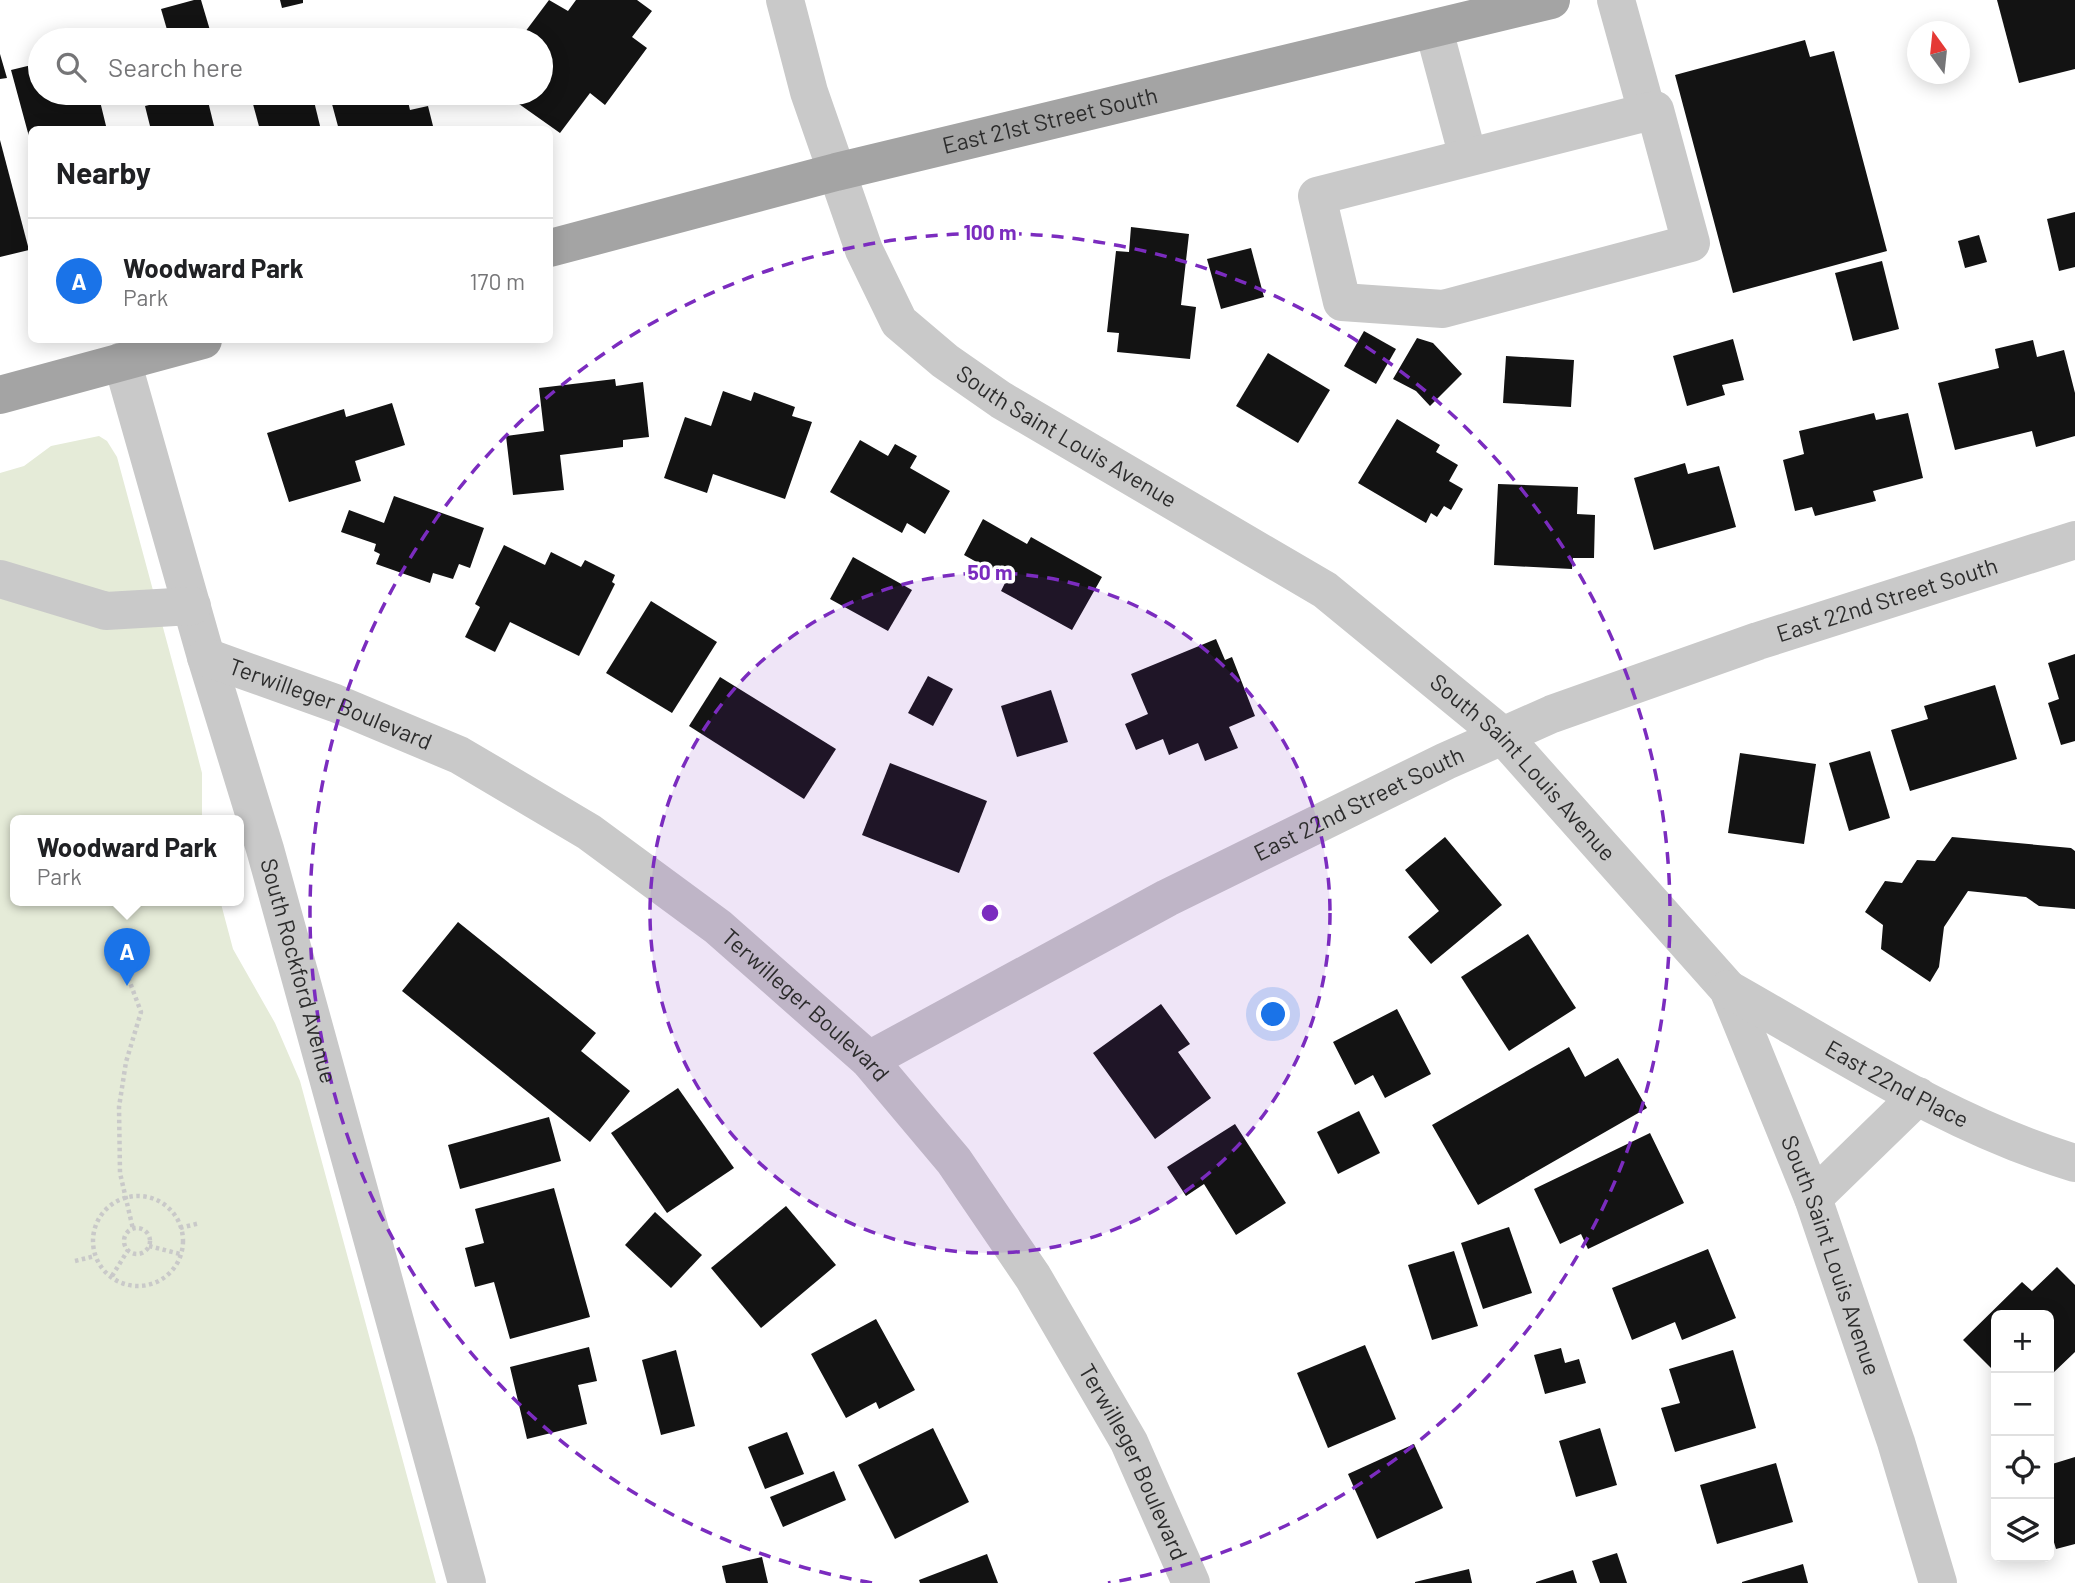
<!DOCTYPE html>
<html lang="en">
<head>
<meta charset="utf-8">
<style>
	:root { --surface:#fff; --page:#f6f6f6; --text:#202124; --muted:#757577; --line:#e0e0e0; --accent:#1a73e8 }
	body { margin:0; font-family:Barlow,sans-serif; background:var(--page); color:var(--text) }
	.controls { position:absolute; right:21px; bottom:21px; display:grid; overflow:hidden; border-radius:10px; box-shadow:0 4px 18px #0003 }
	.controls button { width:63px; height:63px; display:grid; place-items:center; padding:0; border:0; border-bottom:2px solid var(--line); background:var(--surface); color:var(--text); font:35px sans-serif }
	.compass { position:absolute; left:1907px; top:21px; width:63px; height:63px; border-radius:50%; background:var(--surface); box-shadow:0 4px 18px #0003; rotate:345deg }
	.you { position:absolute; left:1274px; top:1015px; width:24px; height:24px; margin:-18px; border:5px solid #fff; border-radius:50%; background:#1a73e8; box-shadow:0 0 0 10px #1a73e833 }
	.badge { display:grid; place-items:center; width:46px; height:46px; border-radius:50%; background:var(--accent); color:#fff; font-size:23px; font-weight:700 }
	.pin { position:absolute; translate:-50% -58px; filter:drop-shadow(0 2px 4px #0008) }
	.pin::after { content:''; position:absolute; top:37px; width:24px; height:21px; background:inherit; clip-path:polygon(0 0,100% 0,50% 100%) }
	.popup { position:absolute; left:10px; top:815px; width:234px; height:91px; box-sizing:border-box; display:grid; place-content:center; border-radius:10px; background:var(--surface); filter:drop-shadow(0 2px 5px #0005); font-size:23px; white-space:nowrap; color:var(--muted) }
	.popup b { font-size:26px; color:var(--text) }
	.popup::after { content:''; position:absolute; left:50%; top:100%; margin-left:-14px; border:14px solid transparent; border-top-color:var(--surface) }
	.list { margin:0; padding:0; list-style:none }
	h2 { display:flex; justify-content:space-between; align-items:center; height:91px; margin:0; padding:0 28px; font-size:30px }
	h2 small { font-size:23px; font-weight:400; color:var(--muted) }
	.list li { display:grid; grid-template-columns:46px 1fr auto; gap:21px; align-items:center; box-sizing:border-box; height:126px; padding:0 28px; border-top:2px solid var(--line) }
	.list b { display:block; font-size:26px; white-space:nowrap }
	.list p { margin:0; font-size:23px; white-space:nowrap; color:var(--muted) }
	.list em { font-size:23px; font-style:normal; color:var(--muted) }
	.icon { flex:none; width:38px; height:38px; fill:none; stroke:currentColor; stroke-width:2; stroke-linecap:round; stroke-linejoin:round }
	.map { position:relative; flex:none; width:2075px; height:1583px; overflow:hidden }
	.search { position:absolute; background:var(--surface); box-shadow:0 4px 18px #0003; left:28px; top:28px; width:525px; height:77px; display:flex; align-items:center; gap:18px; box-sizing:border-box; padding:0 24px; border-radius:38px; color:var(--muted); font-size:26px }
	.panel { position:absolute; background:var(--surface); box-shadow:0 4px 18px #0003; left:28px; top:126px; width:525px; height:217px; border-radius:10px }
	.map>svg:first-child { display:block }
	.green { fill:#e5ebd8 }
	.building { fill:#131313 }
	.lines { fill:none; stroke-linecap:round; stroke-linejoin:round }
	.path { stroke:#c9c9c9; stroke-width:4.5; stroke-dasharray:3.5 3.5; stroke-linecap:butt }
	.minor { stroke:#c9c9c9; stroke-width:38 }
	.major { stroke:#a4a4a4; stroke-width:38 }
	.ring { fill:none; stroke:#7b2cbf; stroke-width:3.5; stroke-dasharray:12 9 }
	.labels { text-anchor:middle; stroke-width:7; stroke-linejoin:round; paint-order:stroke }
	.street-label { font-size:23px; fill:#2c2c2c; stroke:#fff }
	.centre { fill:#7b2cbf; stroke:#fff; stroke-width:3.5 }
	.ring-label { font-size:21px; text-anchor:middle; font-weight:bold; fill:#7b2cbf; stroke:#fff; stroke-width:7; stroke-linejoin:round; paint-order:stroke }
</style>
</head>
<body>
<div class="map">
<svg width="2075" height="1583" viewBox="0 0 2075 1583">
	<rect width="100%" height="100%" fill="#fff"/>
	<path class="green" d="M99,436L107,441L117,457L195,746L202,773V820H15V900H220L233,949L275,1023L300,1081L436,1583H0V473L24,466L51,446Z"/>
	<g class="building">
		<path d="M194,0H201L212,37L170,40L161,9Z"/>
		<path d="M280,0H303V3L282,8Z"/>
		<path d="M549,0L568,11L576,0H637L652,11L632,37L647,48L605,105L590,93L560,133L519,104L528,93H541V40H519Z"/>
		<path d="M1997,0H2075V69L2019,83Z"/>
		<path d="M386,31L388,40H355V39Z"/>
		<path d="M1805,40L1810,57L1834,51L1887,251L1733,293L1675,75Z"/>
		<path d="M0,54L7,78L0,79Z"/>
		<path d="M40,63V93H98L107,130H32L31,144L11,70Z"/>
		<path d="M198,93H206L215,130H151L145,106Z"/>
		<path d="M250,93H312L321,130H260Z"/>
		<path d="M329,93H406L410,110L428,106L434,130H339Z"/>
		<path d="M0,140L29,250L0,257Z"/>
		<path d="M2075,212V267L2059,271L2047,219Z"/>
		<path d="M1131,227L1189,234L1181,305L1196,307L1190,359L1117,352L1119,333L1107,332L1116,251L1129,252Z"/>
		<path d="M1979,235L1987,262L1965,268L1958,241Z"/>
		<path d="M1251,248L1264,297L1221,309L1207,259Z"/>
		<path d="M1882,261L1899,329L1853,341L1835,273Z"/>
		<path d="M1364,331L1396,349L1376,384L1344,366Z"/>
		<path d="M1417,338L1433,343L1462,374L1430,406L1416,391L1393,379Z"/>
		<path d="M1733,339L1744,380L1722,385L1725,395L1687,406L1673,356Z"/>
		<path d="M2033,340L2037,357L2064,350L2075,393V436L2036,447L2032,431L1955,450L1938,383L1999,368L1995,349Z"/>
		<path d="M1268,353L1330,390L1298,443L1236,406Z"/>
		<path d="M1506,356L1574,360L1571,407L1503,403Z"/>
		<path d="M615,379L616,386L643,382L649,437L623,440V447L560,455L564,490L513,495L506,436L544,431L539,388Z"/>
		<path d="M723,391L751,401L754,392L795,407L792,416L812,422L785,499L713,474L707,493L664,478L685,417L711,426Z"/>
		<path d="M392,403L405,445L355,461L361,481L289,502L267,433L344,409L346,417Z"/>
		<path d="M1874,413L1876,420L1908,413L1923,478L1873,491L1876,501L1815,516L1812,507L1795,511L1783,460L1804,454L1799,431Z"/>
		<path d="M1397,419L1440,445L1436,452L1458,465L1449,481L1463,489L1451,510L1444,506L1437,517L1431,513L1426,523L1358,483Z"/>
		<path d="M860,440L888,456L895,444L917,456L910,468L950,491L925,534L907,523L902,533L830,492Z"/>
		<path d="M1685,463L1688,474L1719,466L1736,527L1654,550L1634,478Z"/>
		<path d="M1498,484L1578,487L1577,514L1595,515L1594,558H1573L1572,569L1494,565Z"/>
		<path d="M394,496L484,528L470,568L459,564L453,579L433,573L430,583L376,564L380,554L374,551L376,544L341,532L349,510L384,523Z"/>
		<path d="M983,519L1027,544L1031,537L1102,577L1072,630L1001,591L1007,579L964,555Z"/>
		<path d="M504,545L545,565L551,552L581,567L585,560L615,575L612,582L615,584L579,656L510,622L495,652L465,637L480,607L475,604Z"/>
		<path d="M853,557L912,590L888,631L830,599Z"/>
		<path d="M651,601L717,642L672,713L606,673Z"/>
		<path d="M1216,639L1225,660L1232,657L1255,716L1229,727L1238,748L1205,761L1198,743L1169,755L1163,739L1136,750L1125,724L1148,714L1131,674Z"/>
		<path d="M2075,654V741L2061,745L2048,703L2059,699L2048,663Z"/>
		<path d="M928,676L953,689L933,726L908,713Z"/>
		<path d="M720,677L836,749L804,799L689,726Z"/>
		<path d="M1995,685L2017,759L1910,791L1891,730L1928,719L1924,706Z"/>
		<path d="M1051,690L1068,742L1017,757L1001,706Z"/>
		<path d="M1870,751L1890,818L1849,831L1829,763Z"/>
		<path d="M1740,753L1816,764L1804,844L1728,833Z"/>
		<path d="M890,763L987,801L959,873L862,835Z"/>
		<path d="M1445,837L1502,905L1431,964L1408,937L1439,911L1405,870Z"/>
		<path d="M1952,837L2071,848L2075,851V909L2039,906L2026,897L1968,891L1944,927L1939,967L1930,982L1881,949L1883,925L1865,912L1885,881L1902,883L1917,860L1935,861Z"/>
		<path d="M458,922L596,1033L581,1051L630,1091L590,1142L402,991Z"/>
		<path d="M1528,934L1576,1008L1509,1051L1461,977Z"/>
		<path d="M1161,1004L1190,1044L1178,1052L1211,1098L1155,1139L1093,1053Z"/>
		<path d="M1397,1009L1431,1074L1385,1098L1373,1075L1355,1085L1333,1042Z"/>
		<path d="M1569,1047L1585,1077L1618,1058L1647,1108L1478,1205L1432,1125Z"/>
		<path d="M678,1088L734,1168L667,1213L611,1133Z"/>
		<path d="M1359,1111L1380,1153L1338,1174L1317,1132Z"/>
		<path d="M549,1117L561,1161L460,1189L448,1145Z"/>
		<path d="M1235,1124L1286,1203L1236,1235L1204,1184L1186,1196L1167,1167Z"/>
		<path d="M1650,1133L1684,1203L1588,1249L1581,1234L1560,1244L1534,1189Z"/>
		<path d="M554,1188L590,1317L510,1339L494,1282L475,1287L465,1248L484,1243L475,1209Z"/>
		<path d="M786,1206L836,1265L761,1328L711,1268Z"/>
		<path d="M655,1212L702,1255L671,1288L625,1245Z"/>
		<path d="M1509,1227L1532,1293L1483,1309L1461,1243Z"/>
		<path d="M1708,1249L1736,1318L1682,1340L1675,1322L1632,1340L1612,1288Z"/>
		<path d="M1454,1251L1478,1326L1432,1340L1408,1265Z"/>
		<path d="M2057,1267L2075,1285V1352L2052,1374L2049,1370V1315H1996V1373L1963,1340L2022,1282L2032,1291Z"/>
		<path d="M876,1319L915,1390L879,1409L876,1402L846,1418L811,1354Z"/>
		<path d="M1365,1345L1396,1419L1328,1448L1297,1373Z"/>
		<path d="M589,1347L597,1381L578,1385L587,1424L527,1439L510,1367Z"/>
		<path d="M1561,1348L1565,1363L1579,1359L1586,1383L1545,1394L1534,1355Z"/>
		<path d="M676,1350L695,1426L661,1435L642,1360Z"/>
		<path d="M1733,1350L1756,1428L1675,1452L1661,1408L1680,1403L1669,1369Z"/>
		<path d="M933,1428L969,1502L895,1539L858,1465Z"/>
		<path d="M1600,1428L1617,1485L1576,1497L1559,1441Z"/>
		<path d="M787,1432L804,1474L765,1489L748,1447Z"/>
		<path d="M1414,1444L1443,1508L1377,1539L1348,1474Z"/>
		<path d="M2075,1457V1544L2056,1549L2053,1539L2049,1540V1465Z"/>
		<path d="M1776,1463L1793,1522L1717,1544L1700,1485Z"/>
		<path d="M834,1471L846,1500L783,1527L770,1497Z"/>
		<path d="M1617,1553L1627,1583H1600L1592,1561Z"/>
		<path d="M987,1554L998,1583H920L919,1580Z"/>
		<path d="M762,1557L768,1583H726L722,1566Z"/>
		<path d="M1803,1564L1808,1583H1742V1582Z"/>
		<path d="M1469,1569L1472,1583H1415V1582Z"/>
		<path d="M1573,1570L1577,1583H1536V1582Z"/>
	</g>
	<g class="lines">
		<g class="path">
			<path d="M116,945L141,1012L126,1062L119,1107L120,1173L133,1229"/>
			<circle cx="138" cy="1241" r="45"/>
			<circle cx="137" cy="1241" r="13"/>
			<path d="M180,1228L200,1223"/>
			<path d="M149,1246L180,1254"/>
			<path d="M75,1261L95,1256"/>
			<path d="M112,1276L128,1250"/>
		</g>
		<g class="minor">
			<path id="s1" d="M785,0L809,92L864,250L899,322L945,361L1001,400L1325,590L1503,736L1728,989L1813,1198L1896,1442L1938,1583"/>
			<path d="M1616,0L1647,112"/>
			<path d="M1434,30L1468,157"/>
			<path d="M1655,110L1691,243L1443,309L1342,302L1317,196Z"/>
			<path id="s2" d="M122,361L206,657L265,849L467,1583"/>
			<path d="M0,579L106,611L192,606"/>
			<path id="s3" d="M206,657L335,703L459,755L589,832L718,927L869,1060L954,1161L1033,1277L1129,1442L1191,1583"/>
			<path id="s4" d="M1728,989C1840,1052 1951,1126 2075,1163"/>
			<path id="s5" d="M869,1060L1167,898L1446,761L1552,714L1758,641L2075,540"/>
			<path d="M1813,1198L1918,1096"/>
		</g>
		<g class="major">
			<path id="s6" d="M550,248L836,172L1551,0"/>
			<path d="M0,395L203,340"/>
		</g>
	</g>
	<circle cx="990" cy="913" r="340" fill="#7b2cbf" fill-opacity=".12"/>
	<g class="ring">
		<circle cx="990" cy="913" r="340"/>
		<path d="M872 1583A680 680 0 1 1 1108 1583"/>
	</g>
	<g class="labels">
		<g class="street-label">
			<text dy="8" stroke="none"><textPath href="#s6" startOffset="516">East 21st Street South</textPath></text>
			<text dy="8" stroke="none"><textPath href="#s1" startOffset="546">South Saint Louis Avenue</textPath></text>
			<text dy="8" stroke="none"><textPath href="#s5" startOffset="1120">East 22nd Street South</textPath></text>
			<text dy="8" stroke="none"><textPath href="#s3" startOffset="133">Terwilleger Boulevard</textPath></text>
			<text dy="8" stroke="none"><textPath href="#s1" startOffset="1113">South Saint Louis Avenue</textPath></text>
			<text dy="8" stroke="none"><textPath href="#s5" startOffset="553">East 22nd Street South</textPath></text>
			<text dy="8" stroke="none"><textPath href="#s2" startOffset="635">South Rockford Avenue</textPath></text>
			<text dy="8" stroke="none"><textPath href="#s3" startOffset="700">Terwilleger Boulevard</textPath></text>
			<text dy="8" stroke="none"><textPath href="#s4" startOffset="194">East 22nd Place</textPath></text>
			<text dy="8" stroke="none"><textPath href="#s1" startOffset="1701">South Saint Louis Avenue</textPath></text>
			<text dy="8" stroke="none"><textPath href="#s3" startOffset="1267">Terwilleger Boulevard</textPath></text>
		</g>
	</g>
	<circle cx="990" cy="913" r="10" class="centre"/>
	<g class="ring-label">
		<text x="990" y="240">100 m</text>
		<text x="990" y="580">50 m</text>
	</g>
</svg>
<div class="controls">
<button>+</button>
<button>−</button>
<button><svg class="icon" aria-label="locate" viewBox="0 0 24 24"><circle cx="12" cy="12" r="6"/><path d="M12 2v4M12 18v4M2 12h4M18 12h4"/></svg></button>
<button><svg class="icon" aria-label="layers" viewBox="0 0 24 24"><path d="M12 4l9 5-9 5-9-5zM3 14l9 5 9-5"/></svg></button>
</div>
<svg class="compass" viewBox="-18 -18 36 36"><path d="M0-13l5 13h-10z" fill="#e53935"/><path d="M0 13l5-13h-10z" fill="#757577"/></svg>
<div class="you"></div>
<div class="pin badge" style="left:127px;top:986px">A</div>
<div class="popup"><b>Woodward Park</b>Park</div>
<div class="search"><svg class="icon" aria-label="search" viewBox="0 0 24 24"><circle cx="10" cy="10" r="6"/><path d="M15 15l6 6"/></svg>Search here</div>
<section class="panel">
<h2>Nearby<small></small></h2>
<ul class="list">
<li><span class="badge">A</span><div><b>Woodward Park</b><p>Park</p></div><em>170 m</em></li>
</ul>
</section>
</div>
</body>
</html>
